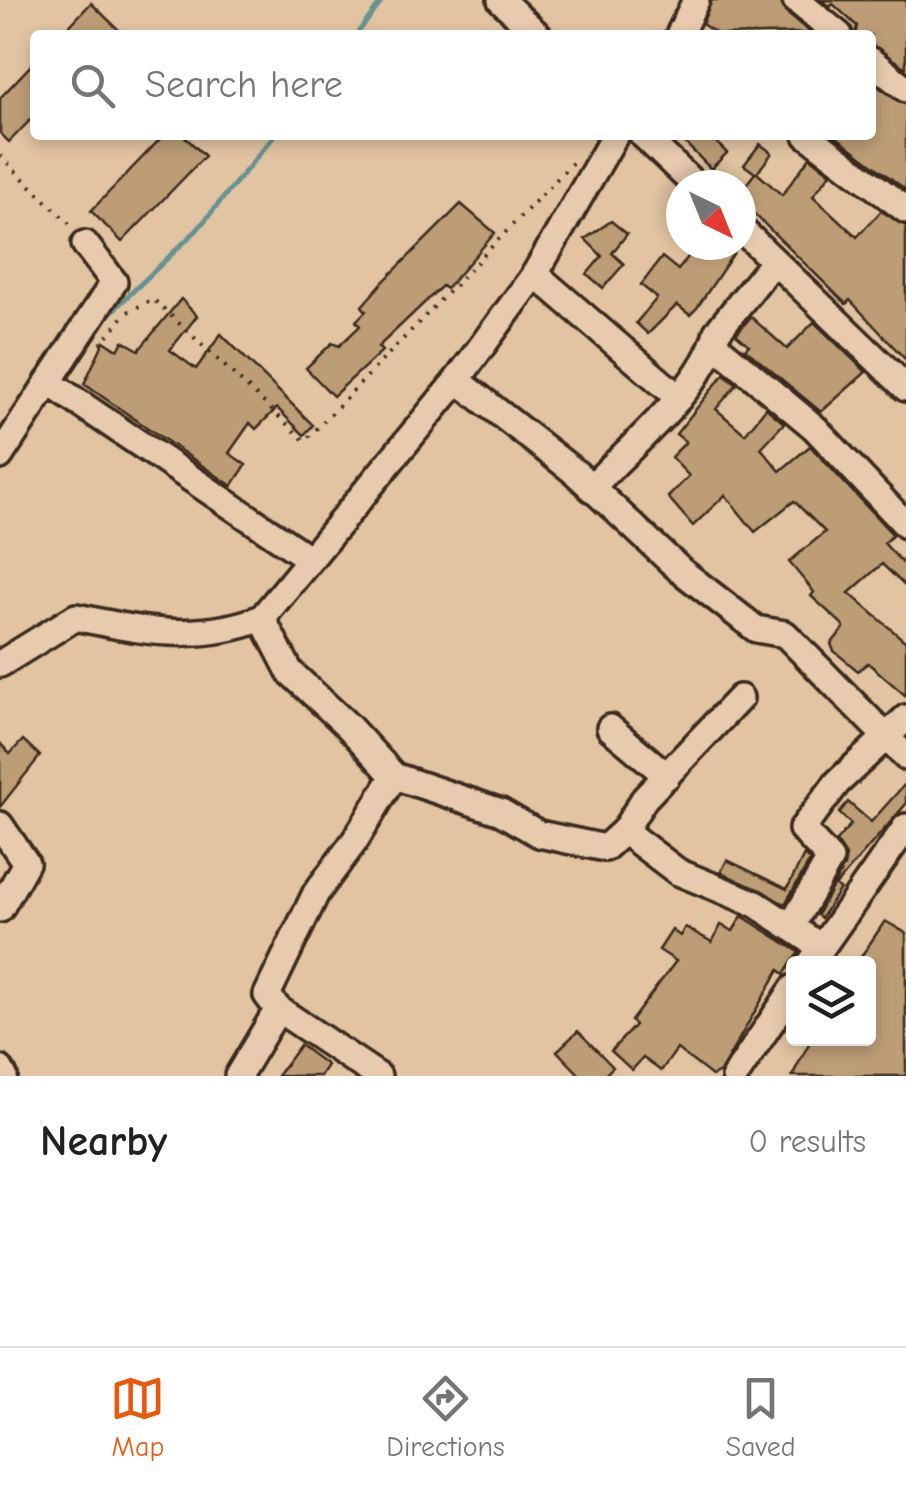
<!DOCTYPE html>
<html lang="en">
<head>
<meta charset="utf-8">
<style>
	:root { --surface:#fff; --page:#f6f6f6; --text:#202124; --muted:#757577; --line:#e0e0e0; --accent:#ea580c }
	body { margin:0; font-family:"Comic Neue",sans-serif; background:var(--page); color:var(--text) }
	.controls { position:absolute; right:30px; bottom:30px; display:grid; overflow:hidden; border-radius:10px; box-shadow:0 5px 15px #0003 }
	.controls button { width:90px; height:90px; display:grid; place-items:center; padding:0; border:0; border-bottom:2px solid var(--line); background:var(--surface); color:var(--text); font:50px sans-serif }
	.compass { position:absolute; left:666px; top:170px; width:90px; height:90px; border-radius:50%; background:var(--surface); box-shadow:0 5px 15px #0003; rotate:137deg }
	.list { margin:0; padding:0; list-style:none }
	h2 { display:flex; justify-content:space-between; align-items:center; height:130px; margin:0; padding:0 40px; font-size:42px }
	h2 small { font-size:32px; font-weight:400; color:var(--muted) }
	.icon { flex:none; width:55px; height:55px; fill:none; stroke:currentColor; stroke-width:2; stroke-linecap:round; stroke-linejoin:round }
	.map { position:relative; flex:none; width:906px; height:1076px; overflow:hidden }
	.search { position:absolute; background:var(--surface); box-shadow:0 5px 15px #0003; left:30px; right:30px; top:30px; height:110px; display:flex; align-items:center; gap:25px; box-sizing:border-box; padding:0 35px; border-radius:10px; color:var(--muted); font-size:38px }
	.sheet { height:270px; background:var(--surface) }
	nav { display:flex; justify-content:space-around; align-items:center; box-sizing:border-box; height:140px; border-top:2px solid var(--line); background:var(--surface); font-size:28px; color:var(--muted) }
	nav a { display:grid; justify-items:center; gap:5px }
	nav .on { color:var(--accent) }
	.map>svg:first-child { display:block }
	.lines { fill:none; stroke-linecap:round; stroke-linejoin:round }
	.stream { stroke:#689291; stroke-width:5 }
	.building { fill:#bc9d76; stroke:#3b2a1e; stroke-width:2.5 }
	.minor-casing { stroke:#3b2a1e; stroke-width:32 }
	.path { stroke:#3b2a1e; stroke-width:4; stroke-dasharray:2.5 8; stroke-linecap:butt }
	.minor { stroke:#e8cbae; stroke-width:25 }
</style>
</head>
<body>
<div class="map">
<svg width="906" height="1076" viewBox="0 0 906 1076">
	<rect width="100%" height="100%" fill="#e2c4a2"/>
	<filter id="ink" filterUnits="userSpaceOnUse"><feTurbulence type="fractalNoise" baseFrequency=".01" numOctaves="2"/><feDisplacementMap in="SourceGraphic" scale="20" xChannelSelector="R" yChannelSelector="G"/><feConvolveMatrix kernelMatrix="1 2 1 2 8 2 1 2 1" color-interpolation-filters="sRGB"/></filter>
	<g filter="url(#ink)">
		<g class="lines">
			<g class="stream">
				<path d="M356,35L383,0"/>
				<path d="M104,319L197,230L275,135"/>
			</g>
		</g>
		<g class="building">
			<path d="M712,0H780L785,12L811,33L719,35L702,24Z"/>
			<path d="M822,0H906V68L871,45V35H855L857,26L833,4L830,7Z"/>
			<path d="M91,3L124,35H61Z"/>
			<path d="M35,61V115L9,142L0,133V98Z"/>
			<path d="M871,82L906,105V190L834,135H871Z"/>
			<path d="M164,135H183L205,156L122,242L91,211Z"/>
			<path d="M677,135H709L727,153L711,169Z"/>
			<path d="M760,144L772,153L757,173L782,195L810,157L831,173L813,196L857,237L881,211L906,226V360L850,300L846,304L741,201V191L755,173L744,165Z"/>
			<path d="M461,204L495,233L446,289L442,286L378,347L382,351L333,396L306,368L332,343L339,346L360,326L356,321L366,311L362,306L382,283Z"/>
			<path d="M611,221L627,234L612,253L624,264L603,288L587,274L602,256L585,239Z"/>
			<path d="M697,245L737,248L697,308L690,315L677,305L648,334L636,323L657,298L641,285L662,257L678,270Z"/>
			<path d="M181,299L197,316L170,350L196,369L221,334L313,425L304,435L277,408L256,429L250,423L229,453L246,465L232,486L84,384L104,341L118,350L123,341L139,350Z"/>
			<path d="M751,317L787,349L814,322L866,372L821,412L745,349L749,345L736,334Z"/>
			<path d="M724,374L737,384L716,409L745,434L766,408L784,423L761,448L780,471L810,446L893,535L884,543L906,567V587L882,564L849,593L906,642V696L868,663L858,671L834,651L831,644L844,628L842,624L811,596L814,592L789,562L825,532L794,501L755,532L725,495L693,526L668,497L689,476L671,457L686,442L676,434Z"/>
			<path d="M23,740L40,756L0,807V743L10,754Z"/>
			<path d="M906,783V804L835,886L840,889L821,918L817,915L844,866L846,856L836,841L851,824L839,813L848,802L871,822Z"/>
			<path d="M804,855L810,861L785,904L721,872L727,860L787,889Z"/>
			<path d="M742,916L799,952L784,974L779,970L720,1072L712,1076L677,1049L661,1071L643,1058L632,1070L611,1051L635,1025L631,1021L676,961L659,950L672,930L680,936L685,927L712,942L721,925L733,931Z"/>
			<path d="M885,921L906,933V1076H792L812,1038H868V964H856Z"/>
			<path d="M578,1031L613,1067L604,1076H581L557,1051Z"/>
			<path d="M300,1045L327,1065L320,1076H277Z"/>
		</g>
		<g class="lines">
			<defs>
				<g id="minor">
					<path d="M501,0L538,35"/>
					<path d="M796,0L839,35"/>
					<path d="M679,35L696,0"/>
					<path d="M871,61L906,89"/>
					<path d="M643,135L695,185"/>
					<path d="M807,135L906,210"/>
					<path d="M741,229L906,388"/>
					<path d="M535,274L679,398"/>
					<path d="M714,344L815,428L906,525"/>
					<path d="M457,380L576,473L680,570L756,629L785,634L906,757"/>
					<path d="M48,382L310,559"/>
					<path d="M0,456L114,282L85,244"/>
					<path d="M591,488C629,447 704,387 717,332L774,261"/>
					<path d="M262,618L290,672L348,726L394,776L501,812L539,834L605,848L624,831L678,872L756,904L821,947"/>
					<path d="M0,664L76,617C141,631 198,643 262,618L457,380L535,274L615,135"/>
					<path d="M610,728L667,776"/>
					<path d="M0,825L26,863L0,909"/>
					<path d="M624,831L644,799L740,698"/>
					<path d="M792,925L830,859L802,829L837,783L906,718"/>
					<path d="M810,964L906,827"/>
					<path d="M0,1069L4,1076"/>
					<path d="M238,1076L278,1009"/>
					<path d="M378,1076L278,1009L267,995L316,893L354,842L394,776"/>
					<path d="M735,1076L794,988"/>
				</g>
			</defs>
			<use href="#minor" class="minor-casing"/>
			<g class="path">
				<path d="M0,156L74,228"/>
				<path d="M101,344L126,313L153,299L305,441L576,159"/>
			</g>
			<use href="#minor" class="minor"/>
		</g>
	</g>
</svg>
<div class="controls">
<button><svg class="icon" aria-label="layers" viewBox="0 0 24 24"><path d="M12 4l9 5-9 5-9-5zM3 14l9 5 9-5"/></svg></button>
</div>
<svg class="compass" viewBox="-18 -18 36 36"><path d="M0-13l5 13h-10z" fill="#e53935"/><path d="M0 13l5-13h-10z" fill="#757577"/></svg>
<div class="search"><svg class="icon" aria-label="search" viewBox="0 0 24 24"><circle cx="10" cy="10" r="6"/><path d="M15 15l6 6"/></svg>Search here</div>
</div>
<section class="sheet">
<h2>Nearby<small>0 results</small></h2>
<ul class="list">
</ul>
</section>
<nav>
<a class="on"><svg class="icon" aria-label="map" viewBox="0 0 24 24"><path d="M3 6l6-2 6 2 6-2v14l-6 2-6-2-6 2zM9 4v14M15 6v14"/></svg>Map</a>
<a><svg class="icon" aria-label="directions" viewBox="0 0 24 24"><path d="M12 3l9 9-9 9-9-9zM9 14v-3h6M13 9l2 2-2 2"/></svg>Directions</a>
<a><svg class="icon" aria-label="saved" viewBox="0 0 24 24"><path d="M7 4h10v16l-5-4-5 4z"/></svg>Saved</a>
</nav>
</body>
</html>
